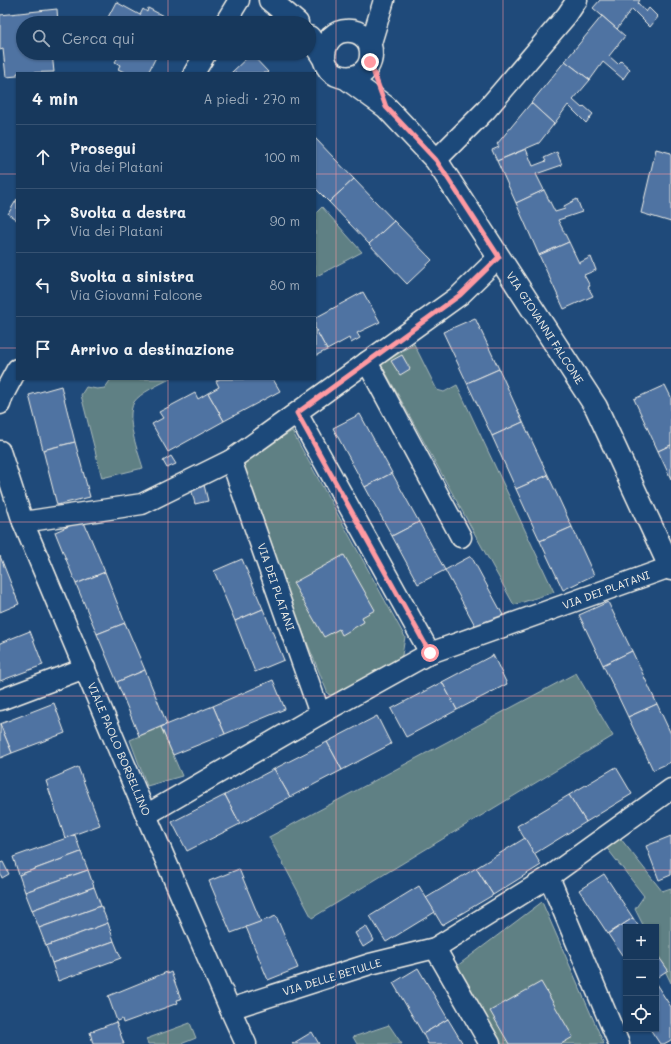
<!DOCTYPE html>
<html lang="it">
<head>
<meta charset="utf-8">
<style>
	:root { --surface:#17385c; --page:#203f62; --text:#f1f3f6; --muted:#9eacbb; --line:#365272 }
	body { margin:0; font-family:Mali,sans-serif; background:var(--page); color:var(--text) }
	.controls { position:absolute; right:12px; bottom:12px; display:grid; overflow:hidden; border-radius:0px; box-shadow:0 1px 3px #0004 }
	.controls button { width:36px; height:36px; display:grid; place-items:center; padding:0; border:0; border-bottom:1px solid var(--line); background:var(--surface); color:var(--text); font:20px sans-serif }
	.stop { position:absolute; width:12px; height:12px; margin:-9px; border:3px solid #ff9aa2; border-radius:50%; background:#fff }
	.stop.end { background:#ff9aa2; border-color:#fff; box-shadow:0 1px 4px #0008 }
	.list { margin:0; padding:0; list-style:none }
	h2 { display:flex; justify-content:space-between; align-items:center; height:52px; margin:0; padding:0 16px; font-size:17px }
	h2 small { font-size:13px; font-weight:400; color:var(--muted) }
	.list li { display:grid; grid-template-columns:26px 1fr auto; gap:12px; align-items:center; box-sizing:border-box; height:64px; padding:0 16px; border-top:1px solid var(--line) }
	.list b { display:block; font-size:15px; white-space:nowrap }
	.list p { margin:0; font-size:13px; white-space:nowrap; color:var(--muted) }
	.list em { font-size:13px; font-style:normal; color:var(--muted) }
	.icon { flex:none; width:22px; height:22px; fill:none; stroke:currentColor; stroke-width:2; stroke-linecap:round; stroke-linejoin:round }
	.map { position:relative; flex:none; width:671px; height:1044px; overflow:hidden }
	.search { position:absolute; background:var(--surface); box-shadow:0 1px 3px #0004; left:16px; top:16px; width:300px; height:44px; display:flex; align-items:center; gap:10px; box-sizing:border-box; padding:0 14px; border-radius:22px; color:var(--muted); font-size:15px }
	.panel { position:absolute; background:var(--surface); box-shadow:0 1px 3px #0004; left:16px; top:72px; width:300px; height:308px; border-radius:0px }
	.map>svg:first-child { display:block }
	.green { fill:#5e8084; stroke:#a9b8b6 }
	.building { fill:#4f73a2; stroke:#f4f1e8 }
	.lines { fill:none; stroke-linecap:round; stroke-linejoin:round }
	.minor-casing { stroke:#f4f1e8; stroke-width:23 }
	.tertiary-casing { stroke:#f4f1e8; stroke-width:25 }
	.minor { stroke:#1f4a7a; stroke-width:20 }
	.tertiary { stroke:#1f4a7a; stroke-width:22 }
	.route { stroke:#ff9aa2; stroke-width:5 }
	.grid { fill:none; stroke:#ff9aa2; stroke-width:1; stroke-opacity:0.55 }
	.labels { text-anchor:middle; stroke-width:3; stroke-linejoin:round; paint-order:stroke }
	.street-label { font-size:11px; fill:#f4f1e8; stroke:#1f4a7a }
</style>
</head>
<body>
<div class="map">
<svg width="671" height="1044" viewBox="0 0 671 1044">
	<rect width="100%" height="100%" fill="#1f4a7a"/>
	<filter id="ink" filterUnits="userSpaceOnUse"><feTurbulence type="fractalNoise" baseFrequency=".025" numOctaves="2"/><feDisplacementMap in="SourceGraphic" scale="8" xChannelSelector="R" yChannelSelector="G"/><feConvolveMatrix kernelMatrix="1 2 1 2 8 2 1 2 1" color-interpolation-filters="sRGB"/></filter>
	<g filter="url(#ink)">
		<g class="green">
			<path d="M322,207L362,252L315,277V214Z"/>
			<path d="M414,344L437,390L444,392L457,385L554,592L514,605L381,364Z"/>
			<path d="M111,379H170C160,384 140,393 134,402C125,419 138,451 143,468L102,478L81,395L86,387L97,389L105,388Z"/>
			<path d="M292,431L405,637L402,655L396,662L332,696L328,694L238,472L239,464Z"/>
			<path d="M576,673L613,736L312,918L269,837Z"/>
			<path d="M161,727L182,776L147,786L130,740Z"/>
			<path d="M617,834L662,891L671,888V983L656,952V927H644L635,909L644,896L603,843Z"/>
			<path d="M542,902L604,1044H501L457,966Z"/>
			<path d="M190,1023L196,1038L181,1044H148L146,1039Z"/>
			<path d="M389,1025L402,1044H357L353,1037Z"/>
		</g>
		<g class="building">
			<path d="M600,0H640L638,3L646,12L649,8L658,17L650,27L632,9L617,29L593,8Z"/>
			<path d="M116,2L140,15L143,9L147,12L148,8L175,22L174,23H105Z"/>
			<path d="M57,9L58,23H23V53H52L54,72L17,73V76L6,77L3,49L0,50V15Z"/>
			<path d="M602,16L625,36L609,56L618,64L621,61L630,69L623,79L603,62L590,80L565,61Z"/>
			<path d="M109,53H158L148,73H126L118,69L120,65L115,62L118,57Z"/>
			<path d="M251,54L269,73H231Z"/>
			<path d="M565,61L590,80L573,100L582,108L584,106L593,114L586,123L568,105L554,124L531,103Z"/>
			<path d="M531,103L554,124L539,143L497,161L492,150L499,147L497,144Z"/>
			<path d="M315,138L354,179L329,202L315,188Z"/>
			<path d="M526,149L533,166L546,161L544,158L557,152L562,165L536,174L544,190L516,203L497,161Z"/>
			<path d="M656,149L671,153V222L641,213Z"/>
			<path d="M354,179L394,221L369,244L329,202Z"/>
			<path d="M544,190L555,212L565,209L564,206L577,199L582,212L558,220L569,242L539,255L516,203Z"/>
			<path d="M17,199V220L8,214Z"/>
			<path d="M394,221L432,260L407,284L369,244Z"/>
			<path d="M569,242L579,263L591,257L596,270L584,275L590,286L588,287L593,296L564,309L539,255Z"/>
			<path d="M363,292L380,322L357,333L360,338L351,343L349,338L327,350L315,328V318Z"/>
			<path d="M475,318L499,369L467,383L443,332Z"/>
			<path d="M315,328L327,350L315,356Z"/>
			<path d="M402,355L410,369L400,375L391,361Z"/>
			<path d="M499,369L523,422L492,436L467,383Z"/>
			<path d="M220,379H273L280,391L224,421L208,393L219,387L216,381Z"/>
			<path d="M665,385L671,397V445L658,451L634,399Z"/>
			<path d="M61,386L75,442L43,450L29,395Z"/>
			<path d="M195,393L198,399L208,393L224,421L168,452L152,424L163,418L159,412Z"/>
			<path d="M360,414L392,473L365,487L333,428Z"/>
			<path d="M523,422L548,475L516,489L492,436Z"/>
			<path d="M75,442L90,497L57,505L43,450Z"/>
			<path d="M671,445V479L658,451Z"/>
			<path d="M171,456L176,464L167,468L163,461Z"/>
			<path d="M392,473L419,522L392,536L365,487Z"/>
			<path d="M548,475L572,527L540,541L516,489Z"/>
			<path d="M204,485L208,501L195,504L191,488Z"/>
			<path d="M83,520L105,572L76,584L55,532Z"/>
			<path d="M419,522L445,570L418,584L392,536Z"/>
			<path d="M572,527L594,575L563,590L540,541Z"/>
			<path d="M344,555L375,610L362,617L364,622L342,635L339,629L324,637L293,583Z"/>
			<path d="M0,556L19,604L0,612Z"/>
			<path d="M471,556L503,615L477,629L445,570Z"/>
			<path d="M242,559L263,609L235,621L214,571Z"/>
			<path d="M105,572L125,623L97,634L76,584Z"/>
			<path d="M608,602L632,651L603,665L579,615Z"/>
			<path d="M263,609L284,660L255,672L235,621Z"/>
			<path d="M125,623L145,670L117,682L97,634Z"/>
			<path d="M30,631L43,665L0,681V643Z"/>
			<path d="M632,651L657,704L628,717L603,665Z"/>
			<path d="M493,655L507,684L457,710L442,682Z"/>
			<path d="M145,670L167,724L139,736L117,682Z"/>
			<path d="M273,680L285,709L225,734L213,706Z"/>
			<path d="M442,682L457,710L406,737L391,709Z"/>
			<path d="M54,703L65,733L12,753L0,724Z"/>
			<path d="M657,704L671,734V762L653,770L628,717Z"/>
			<path d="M213,706L225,734L173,755L161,727Z"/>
			<path d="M377,716L391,744L342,770L327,742Z"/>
			<path d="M0,724L12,753L0,758Z"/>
			<path d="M327,742L342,770L290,797L274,769Z"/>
			<path d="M78,767L100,825L65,838L46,781Z"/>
			<path d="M616,767L632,794L586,822L569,795Z"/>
			<path d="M274,769L290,797L240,824L225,795Z"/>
			<path d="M225,795L240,824L187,851L172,822Z"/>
			<path d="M569,795L586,822L534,854L517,826Z"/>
			<path d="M75,835L81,852L19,875L13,857Z"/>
			<path d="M671,836V875L659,880L646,846Z"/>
			<path d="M525,838L541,865L493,895L476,868Z"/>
			<path d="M81,852L88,870L25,892L19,875Z"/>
			<path d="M3,862L9,874L2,878L0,873V863Z"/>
			<path d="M476,868L493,895L442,925L426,898Z"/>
			<path d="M239,869L261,922L231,933L209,881Z"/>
			<path d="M88,870L94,887L32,910L25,892Z"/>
			<path d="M604,874L633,918L608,934L579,890Z"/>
			<path d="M419,886L435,912L386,942L370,916Z"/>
			<path d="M94,887L101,906L39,928L32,910Z"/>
			<path d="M101,906L108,923L46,946L39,928Z"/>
			<path d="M276,916L298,968L268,980L246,927Z"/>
			<path d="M633,918L639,927H626V961L608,934Z"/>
			<path d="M108,923L114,941L52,963L46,946Z"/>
			<path d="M366,926L374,940L363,947L355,933Z"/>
			<path d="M114,941L121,958L58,981L52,963Z"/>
			<path d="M656,953L668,970L656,978Z"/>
			<path d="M418,968L448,1019L423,1034L393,983Z"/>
			<path d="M167,972V974L171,972L181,999L177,1000L178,1003L123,1023L122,1019L117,1021L108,996Z"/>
			<path d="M541,982L573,1037L561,1044H509L490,1011Z"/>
			<path d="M656,984L671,1007V1040L664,1044H660L650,1029H656Z"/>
			<path d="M448,1019L463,1044H428L423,1034Z"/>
			<path d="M116,1022L124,1044H93L90,1032Z"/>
			<path d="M312,1032L319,1044H292Z"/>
		</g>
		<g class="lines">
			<defs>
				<g id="minor">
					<path d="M225,23L239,0"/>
					<path d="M370,46L384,0"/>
					<path d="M194,73L206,53"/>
					<path d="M436,160L486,110L567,15L577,0"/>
					<path d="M367,362L461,537"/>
					<path d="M0,404L3,395L17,369"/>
					<path d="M297,413L430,653"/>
					<path d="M0,451L23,522L146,815L230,1009L246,1044"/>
					<path d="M231,460L320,714"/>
					<path d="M23,522L142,504L231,460L460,295L499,257"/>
					<path d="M0,700L85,668"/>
					<path d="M146,815L320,714L430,653L670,567"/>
					<path d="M549,877L619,1044"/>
					<path d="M435,948L490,1044"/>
					<path d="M230,1009L370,964L435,948L549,877L671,789"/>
				</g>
				<g id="tertiary">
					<path d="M270,0L297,23"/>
					<path d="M309,37C314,44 319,50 323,57C325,60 325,63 327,66C333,77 348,80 359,75C366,71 371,63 371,55C373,24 323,20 324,59"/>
					<path d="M346,78L386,107L436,160L596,407L671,569"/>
				</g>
			</defs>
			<use href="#minor" class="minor-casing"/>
			<use href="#tertiary" class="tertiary-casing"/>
			<use href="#minor" class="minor"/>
			<use href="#tertiary" class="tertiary"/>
		</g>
	</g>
	<g class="lines" filter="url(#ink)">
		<path class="route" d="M370,62L386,107L436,160L499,257L460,295L297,413L430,653"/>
	</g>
	<path class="grid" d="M168,0V23M336,0V1044M503,0V1044M168,53V73M0,174H17M315,174H671M0,348H17M315,348H671M168,379V1044M0,522H671M0,696H671M0,870H671"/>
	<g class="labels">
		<g class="street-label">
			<text transform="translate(545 328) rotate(57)" y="4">VIA GIOVANNI FALCONE</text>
			<text transform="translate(276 587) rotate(71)" y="4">VIA DEI PLATANI</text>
			<text transform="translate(606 590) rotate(-20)" y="4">VIA DEI PLATANI</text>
			<text transform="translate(119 749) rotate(67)" y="4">VIALE PAOLO BORSELLINO</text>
			<text transform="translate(332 977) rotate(-17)" y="4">VIA DELLE BETULLE</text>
		</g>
	</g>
</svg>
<div class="controls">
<button>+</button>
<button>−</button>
<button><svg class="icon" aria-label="locate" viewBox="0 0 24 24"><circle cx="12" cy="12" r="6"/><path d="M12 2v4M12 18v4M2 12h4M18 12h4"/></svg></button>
</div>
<div class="stop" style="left:430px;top:653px"></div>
<div class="stop end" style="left:370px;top:62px"></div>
<div class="search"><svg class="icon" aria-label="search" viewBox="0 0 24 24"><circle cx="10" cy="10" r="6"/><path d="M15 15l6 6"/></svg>Cerca qui</div>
<section class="panel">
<h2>4 min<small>A piedi · 270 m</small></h2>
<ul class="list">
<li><svg class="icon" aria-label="ahead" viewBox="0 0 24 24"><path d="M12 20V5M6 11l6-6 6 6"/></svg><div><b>Prosegui</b><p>Via dei Platani</p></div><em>100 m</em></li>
<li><svg class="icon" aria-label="right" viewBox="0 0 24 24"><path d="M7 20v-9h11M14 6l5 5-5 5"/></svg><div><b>Svolta a destra</b><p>Via dei Platani</p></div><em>90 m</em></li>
<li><svg class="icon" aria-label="left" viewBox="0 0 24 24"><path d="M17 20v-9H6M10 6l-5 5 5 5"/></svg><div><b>Svolta a sinistra</b><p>Via Giovanni Falcone</p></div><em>80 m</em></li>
<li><svg class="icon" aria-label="arrive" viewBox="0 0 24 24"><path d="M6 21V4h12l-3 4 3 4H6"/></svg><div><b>Arrivo a destinazione</b></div></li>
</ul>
</section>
</div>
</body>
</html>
